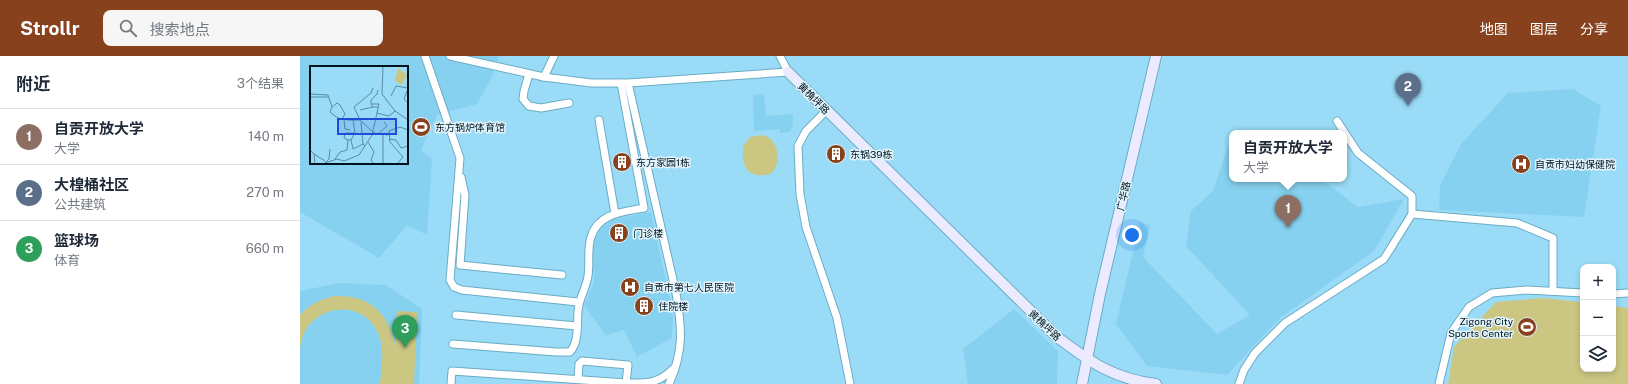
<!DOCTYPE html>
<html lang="zh">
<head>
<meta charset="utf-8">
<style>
	:root { --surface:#fff; --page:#f6f6f7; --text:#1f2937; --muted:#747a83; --line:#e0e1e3; --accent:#87411d }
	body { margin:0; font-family:"Public Sans","Noto Sans SC",sans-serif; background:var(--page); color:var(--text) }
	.controls { position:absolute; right:12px; bottom:12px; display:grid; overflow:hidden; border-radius:8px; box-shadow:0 2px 6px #0003 }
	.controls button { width:36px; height:36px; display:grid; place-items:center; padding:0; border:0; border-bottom:1px solid var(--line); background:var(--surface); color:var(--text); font:20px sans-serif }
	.you { position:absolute; left:832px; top:179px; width:14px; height:14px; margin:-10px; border:3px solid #fff; border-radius:50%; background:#1a73e8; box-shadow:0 0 0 6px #1a73e833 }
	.badge { display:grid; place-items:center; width:26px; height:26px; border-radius:50%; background:var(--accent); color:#fff; font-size:13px; font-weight:700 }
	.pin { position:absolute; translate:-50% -33px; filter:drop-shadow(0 1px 2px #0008) }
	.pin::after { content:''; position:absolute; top:21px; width:14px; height:12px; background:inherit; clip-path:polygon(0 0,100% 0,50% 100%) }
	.popup { position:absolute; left:929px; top:74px; width:118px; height:52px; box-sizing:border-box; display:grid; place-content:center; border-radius:8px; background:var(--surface); filter:drop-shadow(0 1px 3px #0005); font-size:13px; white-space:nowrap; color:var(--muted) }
	.popup b { font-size:15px; color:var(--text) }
	.popup::after { content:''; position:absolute; left:50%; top:100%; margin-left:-8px; border:8px solid transparent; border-top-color:var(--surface) }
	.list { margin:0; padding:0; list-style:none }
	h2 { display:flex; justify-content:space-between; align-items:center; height:52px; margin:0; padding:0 16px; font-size:17px }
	h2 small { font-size:13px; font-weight:400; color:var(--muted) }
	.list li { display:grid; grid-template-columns:26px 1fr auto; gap:12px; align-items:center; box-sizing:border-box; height:56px; padding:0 16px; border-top:1px solid var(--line) }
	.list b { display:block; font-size:15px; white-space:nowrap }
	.list p { margin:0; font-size:13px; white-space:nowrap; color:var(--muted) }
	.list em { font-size:13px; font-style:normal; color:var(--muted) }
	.icon { flex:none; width:22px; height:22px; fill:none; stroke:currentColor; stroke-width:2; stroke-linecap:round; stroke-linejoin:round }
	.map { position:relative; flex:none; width:1328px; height:328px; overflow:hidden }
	header { display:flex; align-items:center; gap:24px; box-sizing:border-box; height:56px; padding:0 20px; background:var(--accent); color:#fff }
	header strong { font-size:19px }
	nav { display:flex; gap:22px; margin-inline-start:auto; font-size:14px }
	.search { width:280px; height:36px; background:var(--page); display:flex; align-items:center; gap:10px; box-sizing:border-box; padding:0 14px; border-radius:8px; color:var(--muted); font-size:15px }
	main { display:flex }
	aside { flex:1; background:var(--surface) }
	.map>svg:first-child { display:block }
	.built { fill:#86d1ef; fill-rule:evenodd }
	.green { fill:#cbc782 }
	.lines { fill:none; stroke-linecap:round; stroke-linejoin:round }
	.street-casing { stroke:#6bacc5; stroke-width:9 }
	.secondary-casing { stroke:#6bacc5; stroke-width:12 }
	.street { stroke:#fff; stroke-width:7 }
	.secondary { stroke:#ebeafe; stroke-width:10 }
	.labels { text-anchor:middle; stroke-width:3; stroke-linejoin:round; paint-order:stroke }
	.street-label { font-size:10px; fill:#00121c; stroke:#e2f5fd }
	.poi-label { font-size:10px; fill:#00121c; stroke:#e2f5fd; text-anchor:start }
	.inset-road { fill:none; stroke:#5c8b9f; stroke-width:1 }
	.view { fill:#1d4ed8; fill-opacity:0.15; stroke:#1d4ed8; stroke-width:2 }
	.inset-edge { fill:none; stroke:#00121c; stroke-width:2 }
</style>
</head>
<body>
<header>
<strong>Strollr</strong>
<div class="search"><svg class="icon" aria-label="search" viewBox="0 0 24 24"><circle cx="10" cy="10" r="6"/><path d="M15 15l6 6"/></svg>搜索地点</div>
<nav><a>地图</a><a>图层</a><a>分享</a></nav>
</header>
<main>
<aside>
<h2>附近<small>3个结果</small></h2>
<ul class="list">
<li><span class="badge" style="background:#8d6e63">1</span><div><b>自贡开放大学</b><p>大学</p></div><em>140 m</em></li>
<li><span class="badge" style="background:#5c6f8a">2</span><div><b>大楻桶社区</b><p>公共建筑</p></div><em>270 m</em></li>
<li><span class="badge" style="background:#2e9e5b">3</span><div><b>篮球场</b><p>体育</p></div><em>660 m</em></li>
</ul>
</aside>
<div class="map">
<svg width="1328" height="328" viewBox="0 0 1328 328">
	<rect width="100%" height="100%" fill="#9adcf7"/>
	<g class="built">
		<path d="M0,0H199L192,21L177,48L137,59L121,94L132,103L127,179L107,169L79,202L0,156ZM11,11H107V107H11Z"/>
		<path d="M1273,33L1301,50L1284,161L1139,154L1140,129L1161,88L1208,37Z"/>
		<path d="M464,38L466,60L493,58V69L490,76L480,77V73L454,75L453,39Z"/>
		<path d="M928,90L932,91V123H1021L1058,151L1104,143L1074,195L980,262L927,319L847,310L816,268L840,166L850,169L843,201L917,278L950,259L886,190L891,155L913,135Z"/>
		<path d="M351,156L370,243L373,261L372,282L337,301L324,274L306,279L284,250L294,226L292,184L304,165Z"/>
		<path d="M40,227L86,229L122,253L119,328H0V235Z"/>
		<path d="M714,253L758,295L757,328H668L663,293Z"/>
	</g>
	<g class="green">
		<path d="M462,79C477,81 482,103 474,114C472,118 468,119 464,119C444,121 442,106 443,90L450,81Z"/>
		<path d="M35,240C70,239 88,257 95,288L97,255L117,256L114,328H80C81,312 85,294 79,279C62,237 2,250 0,294V259C10,248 21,243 35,240Z"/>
		<path d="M1242,242L1283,246V313H1313V250L1328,252V328H1148L1154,291L1196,246Z"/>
	</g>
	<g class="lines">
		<defs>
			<g id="street">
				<path d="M125,0L160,102L150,224L154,231L162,234L278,246"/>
				<path d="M150,0L244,21L291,27H328L488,16L480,0"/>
				<path d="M229,18L224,35L223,43L229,50L241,52L269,47"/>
				<path d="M244,21L254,0"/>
				<path d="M328,27L376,237C382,272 384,295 369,328"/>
				<path d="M527,54L506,75L498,90L500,138L506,171L537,262L550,328"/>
				<path d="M299,64L315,158"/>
				<path d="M161,121L165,139L160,209L262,219"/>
				<path d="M1112,158L1217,167L1253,182V235"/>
				<path d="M1313,238L1328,237"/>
				<path d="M156,259L277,270"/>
				<path d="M153,288L256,296H270C279,286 277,269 278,255C279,242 286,233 288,220C290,208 287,193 291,181C298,157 323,156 344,152L321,27"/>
				<path d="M278,323L279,308L282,305L328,309L326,327"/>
				<path d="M151,328L152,315L326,327C347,327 358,328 373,313"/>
				<path d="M939,328L944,314L955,297L985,267L1084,203L1112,158V140L1058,97L1037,65"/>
				<path d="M1139,328L1151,277L1169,251L1192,237L1227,234L1283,237"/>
			</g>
			<g id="secondary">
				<path d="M488,16L757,281C790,306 814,323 856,328"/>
				<path d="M782,328L800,238L856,0"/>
			</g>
		</defs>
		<use href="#street" class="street-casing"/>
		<use href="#secondary" class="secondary-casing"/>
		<use href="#street" class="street"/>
		<use href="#secondary" class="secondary"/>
	</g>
	<defs>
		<symbol id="stadium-disc" viewBox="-11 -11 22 22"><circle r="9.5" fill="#87411d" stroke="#e2f5fd"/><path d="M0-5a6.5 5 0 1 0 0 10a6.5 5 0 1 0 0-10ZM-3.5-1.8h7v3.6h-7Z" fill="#fff"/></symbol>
		<symbol id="building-disc" viewBox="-11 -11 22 22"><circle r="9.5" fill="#87411d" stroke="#e2f5fd"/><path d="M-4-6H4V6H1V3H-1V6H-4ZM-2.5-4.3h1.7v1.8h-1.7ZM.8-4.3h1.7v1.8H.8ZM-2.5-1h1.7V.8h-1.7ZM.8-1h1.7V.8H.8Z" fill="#fff"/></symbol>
		<symbol id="hospital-disc" viewBox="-11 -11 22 22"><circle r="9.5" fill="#87411d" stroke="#e2f5fd"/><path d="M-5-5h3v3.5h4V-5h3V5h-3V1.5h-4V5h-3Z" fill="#fff"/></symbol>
	</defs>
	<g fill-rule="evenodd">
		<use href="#stadium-disc" x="110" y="60" width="22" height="22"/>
		<use href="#building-disc" x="525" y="87" width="22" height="22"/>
		<use href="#building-disc" x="311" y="95" width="22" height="22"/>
		<use href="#hospital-disc" x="1210" y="97" width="22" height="22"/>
		<use href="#building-disc" x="308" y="166" width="22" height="22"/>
		<use href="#hospital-disc" x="319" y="220" width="22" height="22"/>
		<use href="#building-disc" x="333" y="239" width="22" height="22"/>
		<use href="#stadium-disc" x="1216" y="260" width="22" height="22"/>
	</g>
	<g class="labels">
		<g class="street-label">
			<text transform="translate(514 42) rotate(45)" y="4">黄桷坪路</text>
			<text transform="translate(823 140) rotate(-77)" y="4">广华路</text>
			<text transform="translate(745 269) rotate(43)" y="4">黄桷坪路</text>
		</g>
		<g class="poi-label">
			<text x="135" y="75">东方锅炉体育馆</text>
			<text x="550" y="102">东锅39栋</text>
			<text x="336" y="110">东方家园1栋</text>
			<text x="1235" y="112">自贡市妇幼保健院</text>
			<text x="333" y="181">门诊楼</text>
			<text x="344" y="235">自贡市第七人民医院</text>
			<text x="358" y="254">住院楼</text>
			<text x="1213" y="269" text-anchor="end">Zigong City<tspan x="1213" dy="12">Sports Center</tspan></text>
		</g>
	</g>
	<g transform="translate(10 10)">
		<rect width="98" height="98" fill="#9adcf7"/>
		<path d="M88,2L97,9L91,19L85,15Z" fill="#cbc782"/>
		<path class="inset-road" d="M97,25L94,33L98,37M0,28L18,29L22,41M72,28L85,45L98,54M72,28L73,0M81,30L86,20L98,22M0,31H18M61,38V34L67,28L68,24M68,41H63L61,38H69M50,44L63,41M67,47L79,50L85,45M32,53L35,48L30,39L27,37L22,41L20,46L25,50L28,52L39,54H50L44,41L61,27L63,22M34,53L35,63L40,64M50,54L64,67L78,69M51,56L53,78M69,67L77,60L74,56M73,68V98M79,73L86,74L91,82L98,80M38,74L34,72L35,67H44M41,74L43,83L53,78L55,80M58,76L64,86L61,94L64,98M0,84L4,88L5,98M4,88L15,95M25,93L30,86L37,84L38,74H41L45,67L43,54M34,95L49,89L62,69L69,38M15,97L19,93L20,83M12,98L27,93L34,95M87,98L93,91L80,76L79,65L90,61L98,64"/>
		<path class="view" d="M28,53H86V68H28Z"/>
		<rect width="98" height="98" class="inset-edge"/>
	</g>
</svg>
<div class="controls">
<button>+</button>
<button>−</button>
<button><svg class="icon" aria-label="layers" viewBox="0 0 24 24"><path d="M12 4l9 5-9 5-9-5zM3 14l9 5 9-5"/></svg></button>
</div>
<div class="you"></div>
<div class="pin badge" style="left:988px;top:172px;background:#8d6e63">1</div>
<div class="popup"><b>自贡开放大学</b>大学</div>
<div class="pin badge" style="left:1108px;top:50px;background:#5c6f8a">2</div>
<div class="pin badge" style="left:105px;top:292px;background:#2e9e5b">3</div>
</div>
</main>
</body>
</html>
